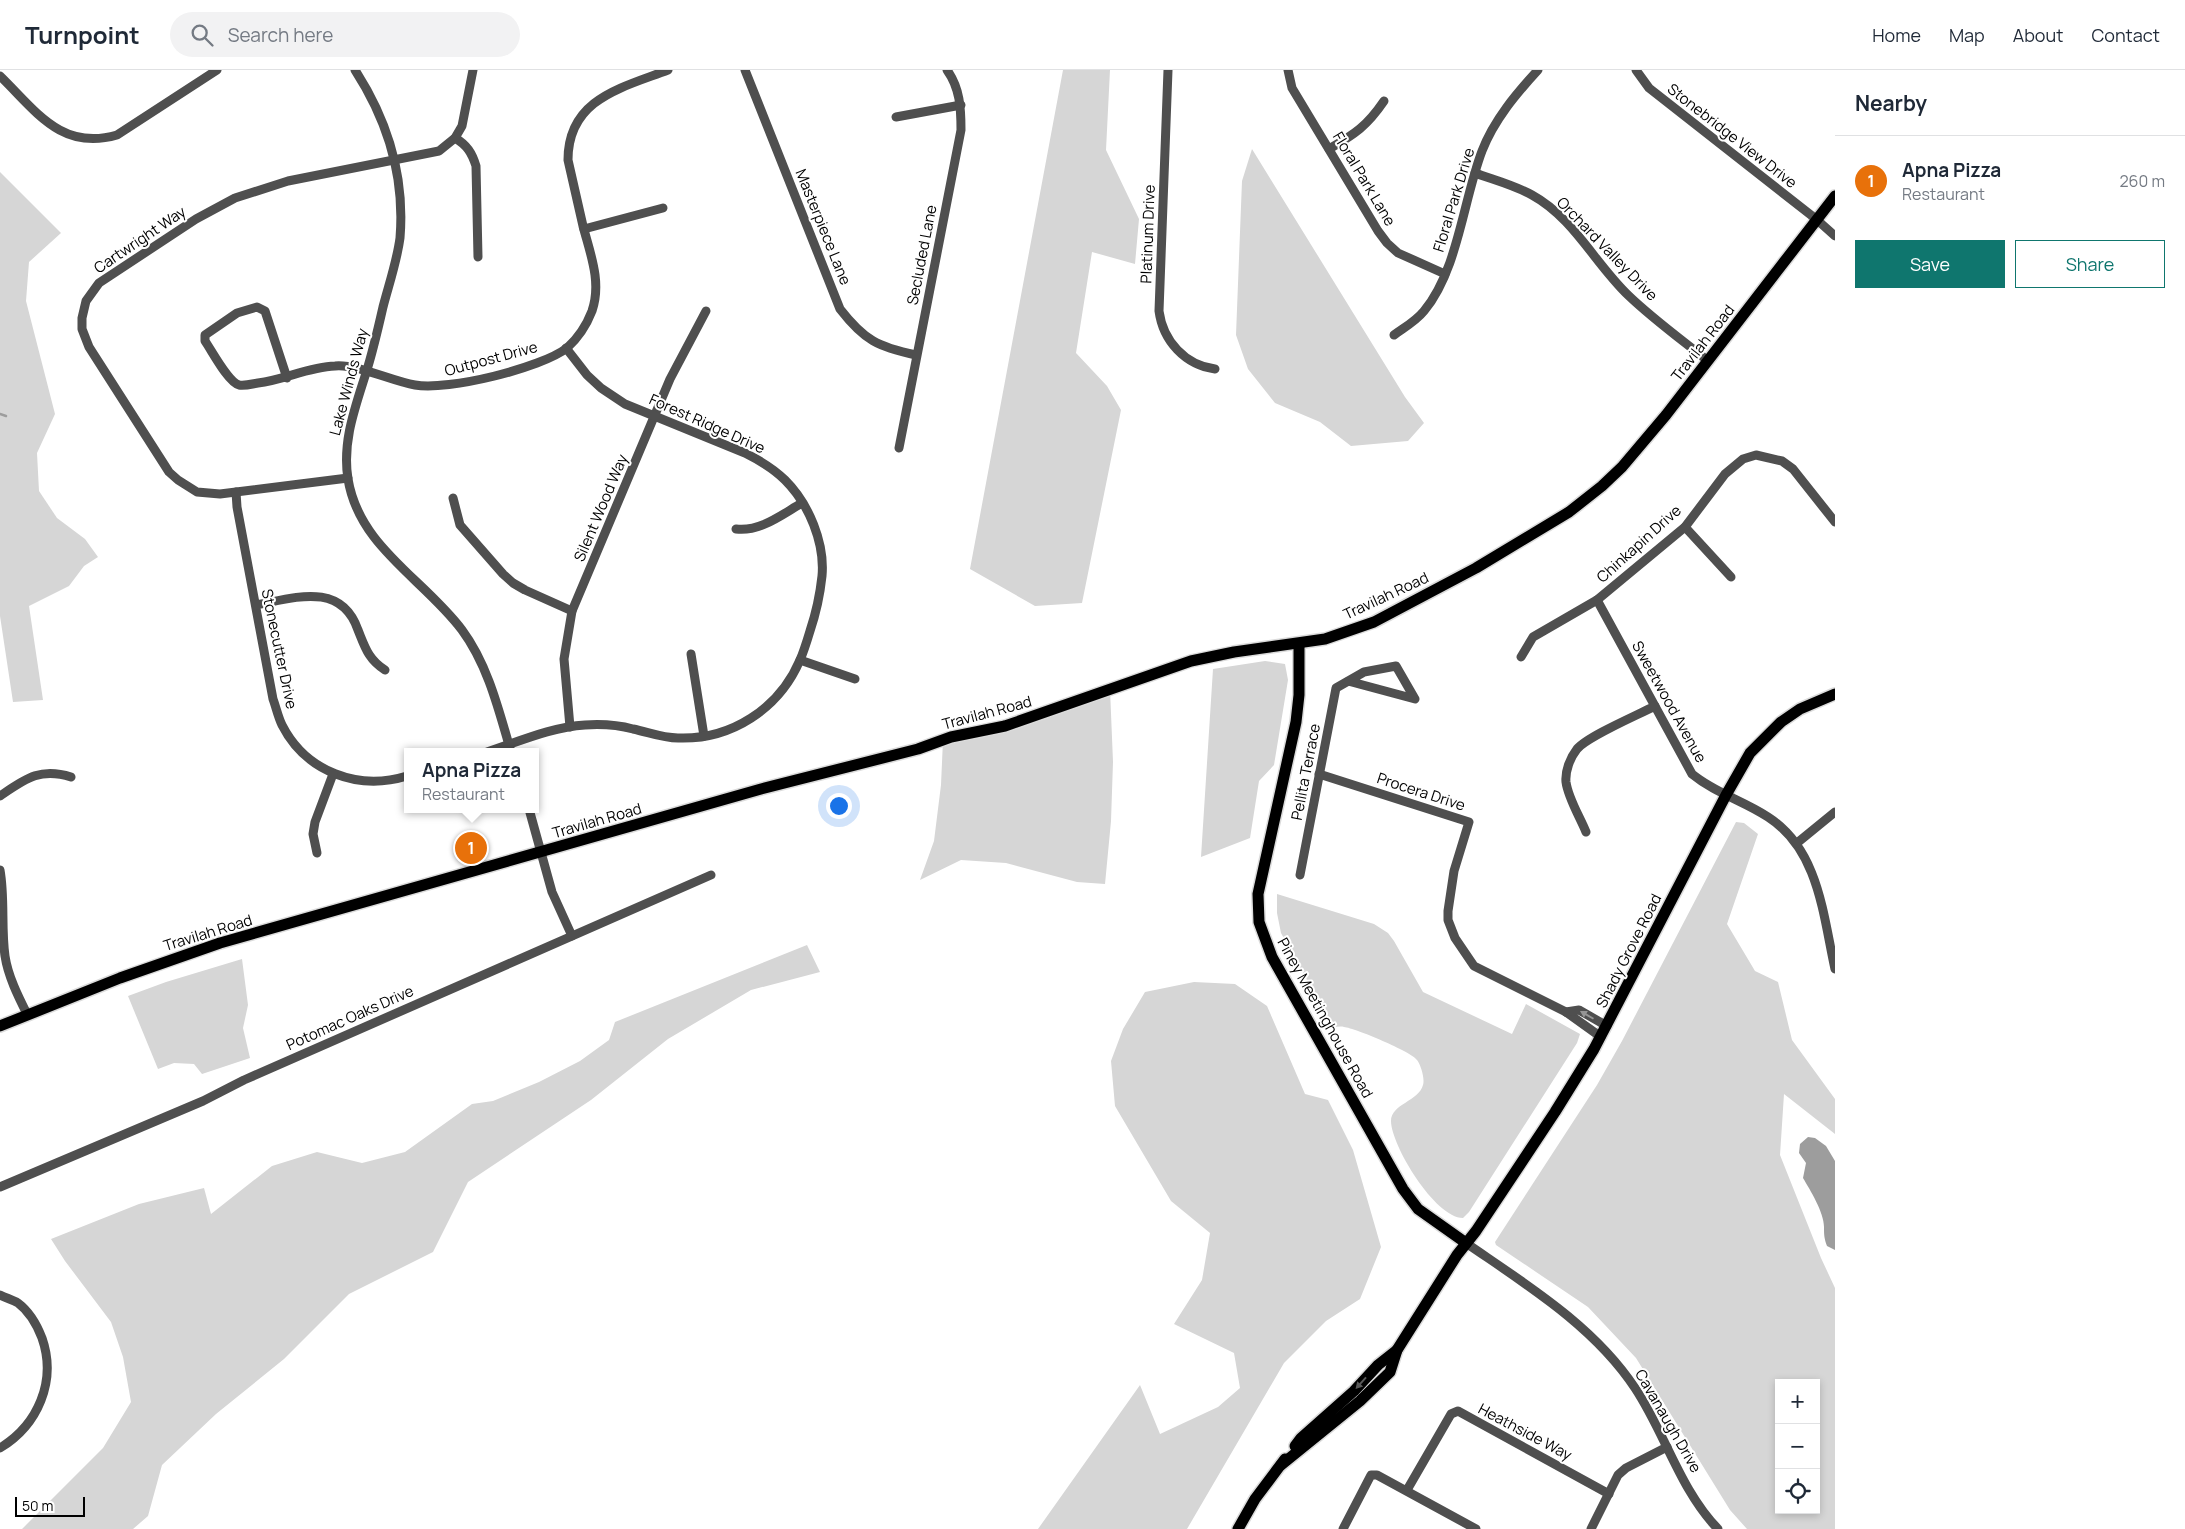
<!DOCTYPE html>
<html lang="en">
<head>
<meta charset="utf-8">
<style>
	:root { --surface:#fff; --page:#f2f2f3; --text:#1f2937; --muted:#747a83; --line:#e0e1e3; --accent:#0f766e }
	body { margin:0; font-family:Manrope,sans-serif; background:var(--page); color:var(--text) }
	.controls { position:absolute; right:15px; bottom:15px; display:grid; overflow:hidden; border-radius:0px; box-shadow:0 2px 8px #0003 }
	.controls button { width:45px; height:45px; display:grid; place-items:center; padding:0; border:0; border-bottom:1px solid var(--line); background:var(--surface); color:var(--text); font:25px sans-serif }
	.scale { position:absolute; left:15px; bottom:12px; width:70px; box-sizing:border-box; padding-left:5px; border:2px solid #000; border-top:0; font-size:14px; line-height:18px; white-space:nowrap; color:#000; -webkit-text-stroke:4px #fff; paint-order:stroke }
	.you { position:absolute; left:838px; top:735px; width:18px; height:18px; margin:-12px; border:4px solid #fff; border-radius:50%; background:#1a73e8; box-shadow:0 0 0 8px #1a73e833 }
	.badge { display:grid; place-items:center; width:32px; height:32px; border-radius:50%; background:var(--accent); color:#fff; font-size:16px; font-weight:700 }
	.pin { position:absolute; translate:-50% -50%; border:2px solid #fff; box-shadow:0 1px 5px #0006 }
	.popup { position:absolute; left:404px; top:678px; width:135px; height:65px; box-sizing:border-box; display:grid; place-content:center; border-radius:0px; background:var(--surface); filter:drop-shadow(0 1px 4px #0005); font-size:16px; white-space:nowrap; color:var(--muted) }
	.popup b { font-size:19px; color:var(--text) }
	.popup::after { content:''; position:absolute; left:50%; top:100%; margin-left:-10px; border:10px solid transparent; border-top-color:var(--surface) }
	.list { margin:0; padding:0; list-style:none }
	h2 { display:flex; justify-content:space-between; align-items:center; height:65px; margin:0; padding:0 20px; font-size:21px }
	h2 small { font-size:16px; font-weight:400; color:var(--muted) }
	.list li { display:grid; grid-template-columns:32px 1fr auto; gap:15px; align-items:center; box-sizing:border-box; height:90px; padding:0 20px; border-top:1px solid var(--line) }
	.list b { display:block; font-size:19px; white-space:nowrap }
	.list p { margin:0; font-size:16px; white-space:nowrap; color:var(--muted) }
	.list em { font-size:16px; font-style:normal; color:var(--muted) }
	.actions { display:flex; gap:10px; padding:15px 20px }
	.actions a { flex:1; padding:11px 0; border:1px solid var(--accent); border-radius:0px; text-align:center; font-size:18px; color:var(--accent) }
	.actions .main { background:var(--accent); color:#fff }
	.icon { flex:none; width:28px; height:28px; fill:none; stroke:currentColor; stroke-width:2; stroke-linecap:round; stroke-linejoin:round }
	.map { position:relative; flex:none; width:1835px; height:1459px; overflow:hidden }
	header { display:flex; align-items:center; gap:30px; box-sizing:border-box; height:70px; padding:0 25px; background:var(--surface); border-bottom:1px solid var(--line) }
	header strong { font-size:24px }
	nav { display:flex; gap:28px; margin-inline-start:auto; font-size:18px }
	.search { width:350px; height:45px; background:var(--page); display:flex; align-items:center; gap:12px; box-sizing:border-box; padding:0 18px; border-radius:28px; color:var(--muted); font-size:19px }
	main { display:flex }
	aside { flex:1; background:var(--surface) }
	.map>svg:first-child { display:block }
	.green { fill:#d6d6d6; fill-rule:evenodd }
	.water { fill:#9d9d9d }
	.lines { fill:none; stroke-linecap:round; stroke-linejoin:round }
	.stream { stroke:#9d9d9d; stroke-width:2.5 }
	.major-casing { stroke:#dbdbdb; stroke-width:14 }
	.minor { stroke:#4f4f4f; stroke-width:9 }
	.major { stroke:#000; stroke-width:11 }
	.oneway { fill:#959595 }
	.oneway2 { fill:#595959 }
	.labels { text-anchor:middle; stroke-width:4; stroke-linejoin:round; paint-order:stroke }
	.street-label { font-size:15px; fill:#000; stroke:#fff }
</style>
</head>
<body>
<header>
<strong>Turnpoint</strong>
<div class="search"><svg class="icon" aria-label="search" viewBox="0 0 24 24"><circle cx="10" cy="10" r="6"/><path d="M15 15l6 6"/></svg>Search here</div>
<nav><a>Home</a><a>Map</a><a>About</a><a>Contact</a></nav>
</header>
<main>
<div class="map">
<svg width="1835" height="1459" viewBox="0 0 1835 1459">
	<rect width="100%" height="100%" fill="#fff"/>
	<g class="green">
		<path d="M1063,0H1110L1106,80L1139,149L1135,194L1092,182L1076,283L1107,316L1121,340L1082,533L1035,536L970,499Z"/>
		<path d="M1252,79L1405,327L1424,353L1408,371L1351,376L1320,352L1275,333L1248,299L1236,265L1242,111Z"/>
		<path d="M0,102L61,163L29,192L26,231L55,344L37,383L39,421L57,448L85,469L98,487L84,496L69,516L29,536L43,630L13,632L0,546Z"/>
		<path d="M1265,591L1285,594L1288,610L1274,695L1259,711L1250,768L1201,787L1213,599Z"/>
		<path d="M1110,619L1113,692L1111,751L1105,814L1077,812L1006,793L961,790L920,810L934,771L941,715L943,670Z"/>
		<path d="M1736,752L1744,753L1758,764L1727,854L1755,901L1778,912L1792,970L1835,1029V1064L1784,1024L1780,1085L1821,1188L1835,1218V1459H1747L1730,1440L1636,1288L1588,1237L1496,1175L1495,1172L1597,1015L1622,971ZM1779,1313H1816V1440H1779Z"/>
		<path d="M1277,824L1374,854L1388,863L1394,871L1423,922L1512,964L1526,934L1580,964L1577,973L1469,1142L1463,1148C1435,1148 1391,1075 1391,1051C1391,1034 1419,1031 1423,1015C1425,1009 1421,995 1417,990C1412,982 1355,958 1344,957C1341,956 1337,957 1333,957L1281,863L1277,843Z"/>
		<path d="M807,875L820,902L751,920L668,969L591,1030L468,1112L433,1182L349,1224L284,1289L216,1344L162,1395L148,1446L133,1459H22L103,1378L131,1332L123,1287L111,1252L65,1191L51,1169L139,1134L204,1118L211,1144L272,1096L317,1082L362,1093L405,1082L472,1034L493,1031L539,1012L580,991L609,970L615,952Z"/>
		<path d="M242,889L248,935L243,958L250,988L202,1004L194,994L174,993L158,999L128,926L166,912Z"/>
		<path d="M1194,912L1235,914L1267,936L1305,1024L1328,1030L1353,1080L1381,1177L1360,1229L1326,1251L1284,1293L1187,1459H1038L1140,1315L1160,1364L1218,1337L1240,1318L1234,1283L1174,1254L1202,1210L1210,1163L1171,1131L1115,1036L1111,991L1123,959L1145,922Z"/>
	</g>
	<path class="water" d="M1808,1067L1815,1068L1826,1076L1835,1091V1180L1827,1176C1824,1168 1824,1164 1824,1157C1824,1142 1810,1120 1803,1108L1806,1093L1799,1083L1800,1074Z"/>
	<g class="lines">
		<path class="stream" d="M0,344L6,346"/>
		<defs>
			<g id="major">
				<path d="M1299,574V625L1296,652L1258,824L1259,852L1272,887L1403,1119L1418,1139L1466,1173"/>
				<path d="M0,956L120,908L220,873L761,719L918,679L951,667L1005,656L1191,591L1234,582L1325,569L1374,552L1476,498L1569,442L1602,416L1622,397L1666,345L1835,126"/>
				<path d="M1295,1376L1301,1368L1354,1321L1378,1295L1397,1280"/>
				<path d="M1281,1395L1360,1331L1390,1302L1397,1280L1457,1185L1476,1161L1555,1042L1594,979L1726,725L1750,683L1781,652L1800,639L1835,624"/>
				<path d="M1238,1459L1255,1429L1285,1389"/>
			</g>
		</defs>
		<use href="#major" class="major-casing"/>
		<g class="minor">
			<path d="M355,0C388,51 405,107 400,168C397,191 389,214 383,237C378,259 373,281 366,303C355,338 342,372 348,409C359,477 424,509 462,560C488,595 499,641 511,682"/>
			<path d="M745,0L840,239C864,270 878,277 916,285"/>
			<path d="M1168,0L1159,241C1163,271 1185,295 1215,299"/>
			<path d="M1288,0L1292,18L1378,161L1387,173L1398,183L1445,204"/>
			<path d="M1636,0L1649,18L1816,149L1835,166"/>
			<path d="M0,6C36,41 61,81 117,65L217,0"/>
			<path d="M896,47L961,35"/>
			<path d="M455,68C467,75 472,83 476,96L478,187"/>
			<path d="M1329,79C1355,64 1367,56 1384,31"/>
			<path d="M1475,103C1494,110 1514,115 1532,125C1574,148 1595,194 1629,226C1653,249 1682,270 1708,291"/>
			<path d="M584,159L663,138"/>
			<path d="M1394,265C1405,257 1416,251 1424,241C1458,200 1463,131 1482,81C1494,50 1516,24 1538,0"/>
			<path d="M287,308L265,241L257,237L237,243L205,265V271C212,281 228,312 239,315C245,316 252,314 258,313C284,310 308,297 335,296C358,294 391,311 415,315C448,321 541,298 567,278C578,268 587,254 592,241C602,212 590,183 583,156C578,134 573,112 568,90C568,29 621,18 668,0"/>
			<path d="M899,378L961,60C961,38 960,18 947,0"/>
			<path d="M348,408L220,424L197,422L178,410L169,402L89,277L82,259V248L86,231L99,213L196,149L235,128L288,111L439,81L455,68L462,56L473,0"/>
			<path d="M236,422L237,437L273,629C276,637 278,647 282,655C306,702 358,721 407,706"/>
			<path d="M453,428L460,455L503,504L513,513L525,520L572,541"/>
			<path d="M1685,457L1731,507"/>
			<path d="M736,459C760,462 781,445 802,433"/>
			<path d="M1597,530L1692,704C1715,723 1744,731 1768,747C1819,780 1823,845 1835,899"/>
			<path d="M256,535C294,528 341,511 358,560C365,577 368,589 385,600"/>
			<path d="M691,584L704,666"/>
			<path d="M1521,587L1533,567L1597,530L1685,457L1725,404L1743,389L1756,385L1782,391L1793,399L1835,452"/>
			<path d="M800,590L855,609"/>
			<path d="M570,657L564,589L572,541L670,309L706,241"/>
			<path d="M487,682C518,672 551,657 585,655C600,654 618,655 633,659C648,662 662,668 678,668C731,670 779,639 800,590C804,581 807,571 810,561C816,543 820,525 822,506C825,473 809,434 785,410C774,399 759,390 745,383L625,334L601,318L587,305L566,278"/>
			<path d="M1319,704L1469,752L1454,801L1448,841V850L1455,868L1474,896L1566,942L1601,967"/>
			<path d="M0,726C25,709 40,697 71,707"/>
			<path d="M529,739L552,822L572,866"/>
			<path d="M1586,762C1580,747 1568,728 1566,712C1565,701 1570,688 1577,679C1588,666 1638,645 1655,636"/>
			<path d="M1797,773L1835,742"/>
			<path d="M317,783L313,764L315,752L333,704"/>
			<path d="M0,800C5,828 1,857 5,886C8,906 18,926 27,944"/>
			<path d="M1300,805L1336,618L1364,602L1396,596L1415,629L1348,611"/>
			<path d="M1566,942L1579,940L1607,956"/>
			<path d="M0,1117L203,1031L244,1010L711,805"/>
			<path d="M1466,1173C1527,1215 1594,1256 1635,1318C1665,1363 1680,1420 1718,1459"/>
			<path d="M0,1225C6,1228 13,1230 18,1233C30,1242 37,1255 42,1268C57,1311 38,1355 0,1378"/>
			<path d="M1407,1420L1451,1344L1458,1341L1609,1424"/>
			<path d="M1343,1459L1371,1405H1377L1476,1459"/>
			<path d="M1591,1459L1618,1405L1626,1398L1667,1377"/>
		</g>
		<use href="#major" class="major"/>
	</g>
	<defs><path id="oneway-solid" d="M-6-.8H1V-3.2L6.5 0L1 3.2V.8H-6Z" transform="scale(1.25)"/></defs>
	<use class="oneway" href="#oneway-solid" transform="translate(1587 945) rotate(-150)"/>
	<use class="oneway2" href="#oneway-solid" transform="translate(1361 1313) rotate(132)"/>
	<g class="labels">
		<g class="street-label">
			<text transform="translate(1732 66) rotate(38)" y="5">Stonebridge View Drive</text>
			<text transform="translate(1364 109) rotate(59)" y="5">Floral Park Lane</text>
			<text transform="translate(1454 130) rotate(-73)" y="5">Floral Park Drive</text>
			<text transform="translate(823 157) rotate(68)" y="5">Masterpiece Lane</text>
			<text transform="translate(1148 164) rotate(-88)" y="5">Platinum Drive</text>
			<text transform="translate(140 170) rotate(-34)" y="5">Cartwright Way</text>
			<text transform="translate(1607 179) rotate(46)" y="5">Orchard Valley Drive</text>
			<text transform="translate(922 185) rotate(-79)" y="5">Secluded Lane</text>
			<text transform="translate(1703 273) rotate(-52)" y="5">Travilah Road</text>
			<text transform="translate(491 289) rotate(-15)" y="5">Outpost Drive</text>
			<text transform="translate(349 312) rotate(-75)" y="5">Lake Winds Way</text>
			<text transform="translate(707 354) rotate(24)" y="5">Forest Ridge Drive</text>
			<text transform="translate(601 438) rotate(-67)" y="5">Silent Wood Way</text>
			<text transform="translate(1639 474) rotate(-42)" y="5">Chinkapin Drive</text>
			<text transform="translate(1386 526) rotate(-25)" y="5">Travilah Road</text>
			<text transform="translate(279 579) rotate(78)" y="5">Stonecutter Drive</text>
			<text transform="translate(1669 632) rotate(61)" y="5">Sweetwood Avenue</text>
			<text transform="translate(987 643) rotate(-15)" y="5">Travilah Road</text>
			<text transform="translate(1306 702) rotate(-79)" y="5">Pellita Terrace</text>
			<text transform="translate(1421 722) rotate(18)" y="5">Procera Drive</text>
			<text transform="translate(597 751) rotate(-16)" y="5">Travilah Road</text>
			<text transform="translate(208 863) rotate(-17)" y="5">Travilah Road</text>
			<text transform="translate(1629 881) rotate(-63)" y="5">Shady Grove Road</text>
			<text transform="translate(350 948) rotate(-24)" y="5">Potomac Oaks Drive</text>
			<text transform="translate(1325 948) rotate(61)" y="5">Piney Meetinghouse Road</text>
			<text transform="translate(1668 1351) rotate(60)" y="5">Cavanaugh Drive</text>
			<text transform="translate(1525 1362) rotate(28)" y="5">Heathside Way</text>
		</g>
	</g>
</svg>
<div class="controls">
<button>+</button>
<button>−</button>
<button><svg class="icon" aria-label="locate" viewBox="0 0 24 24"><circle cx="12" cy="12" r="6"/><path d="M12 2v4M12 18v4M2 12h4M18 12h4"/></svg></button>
</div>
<div class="scale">50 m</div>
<div class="you"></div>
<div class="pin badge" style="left:471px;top:778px;background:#e8710a">1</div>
<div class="popup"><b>Apna Pizza</b>Restaurant</div>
</div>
<aside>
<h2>Nearby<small></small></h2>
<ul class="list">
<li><span class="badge" style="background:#e8710a">1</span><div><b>Apna Pizza</b><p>Restaurant</p></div><em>260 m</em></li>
</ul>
<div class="actions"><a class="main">Save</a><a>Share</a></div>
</aside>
</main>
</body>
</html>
